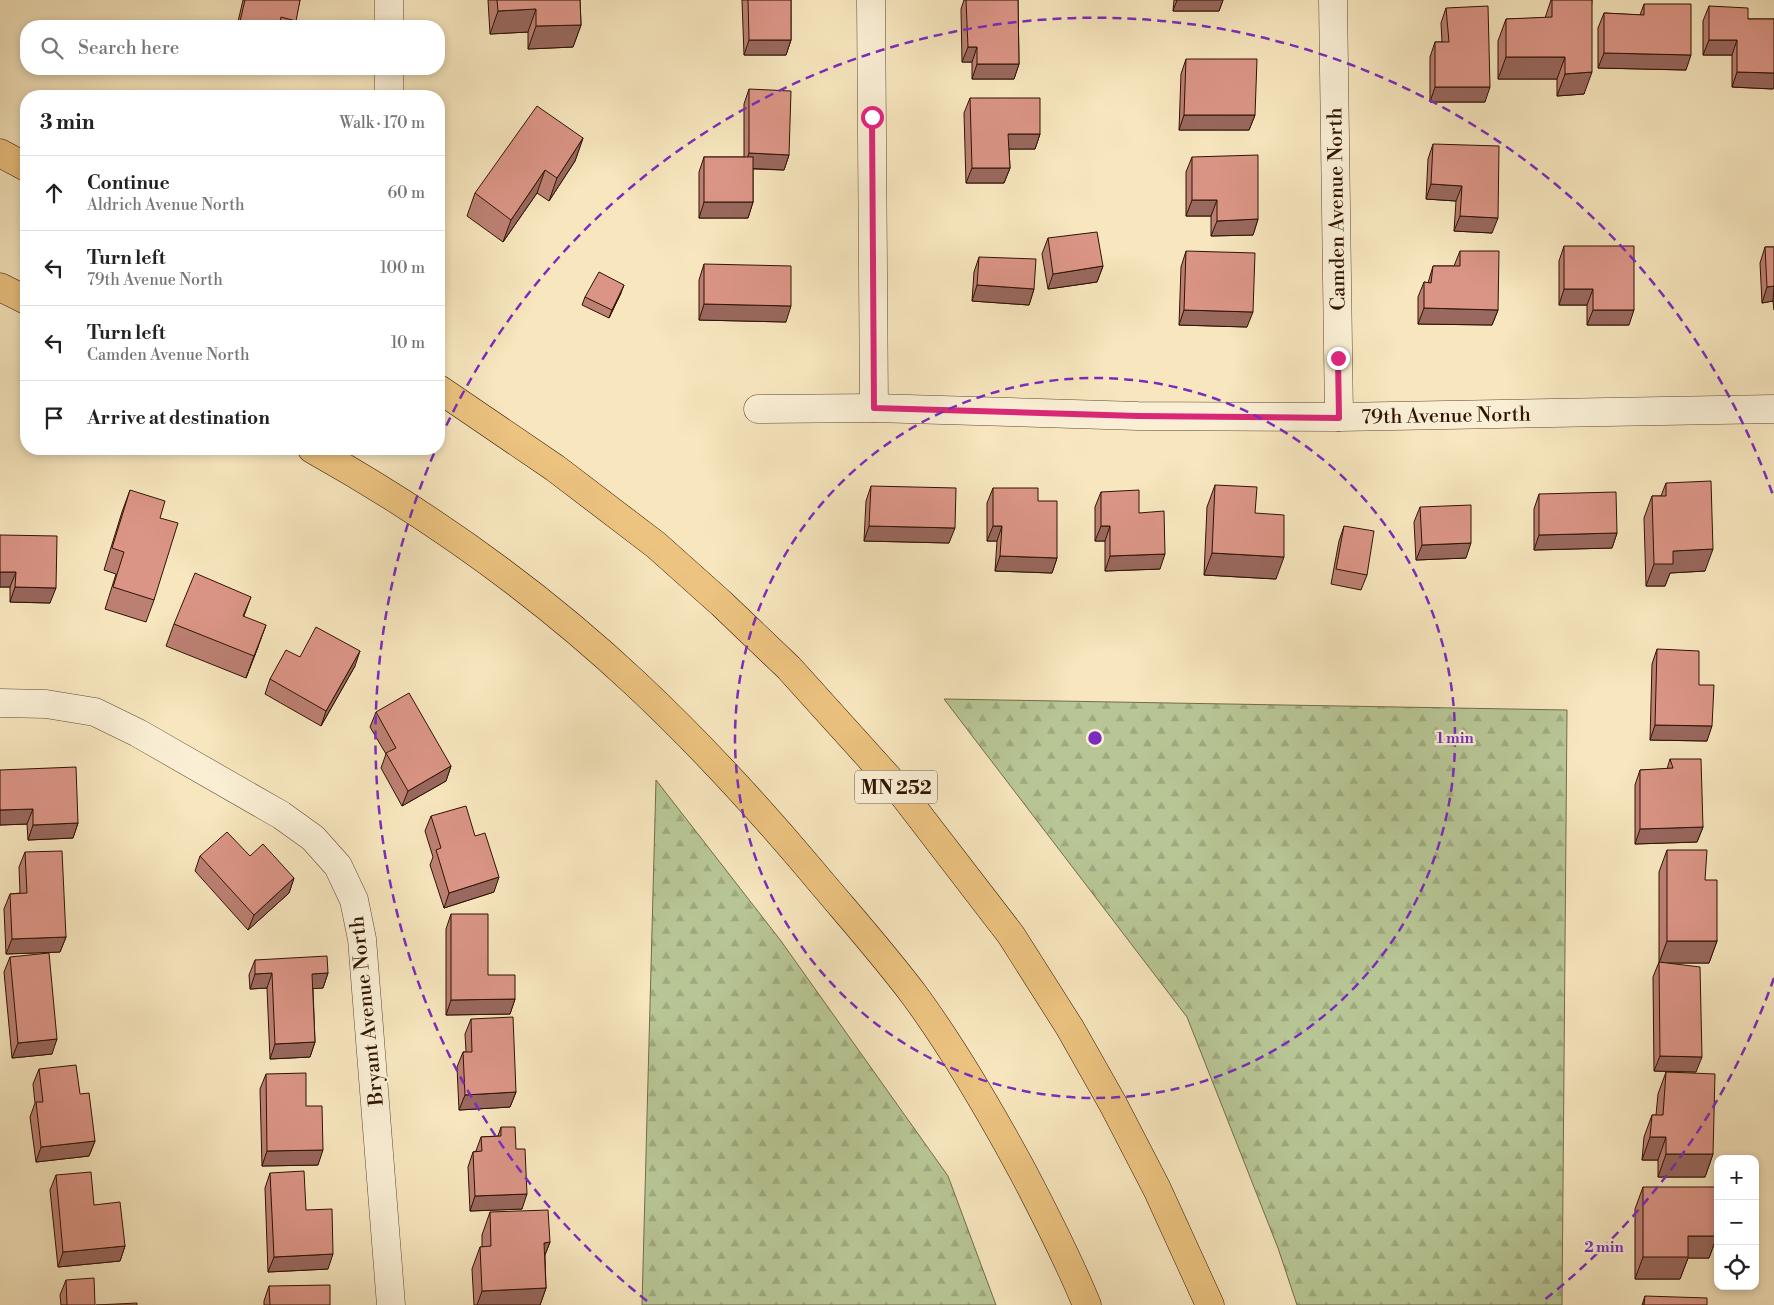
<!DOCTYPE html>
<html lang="en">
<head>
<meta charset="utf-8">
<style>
	:root { --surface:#fff; --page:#f2f2f2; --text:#222; --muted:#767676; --line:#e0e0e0 }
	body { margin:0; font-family:"Libre Bodoni",serif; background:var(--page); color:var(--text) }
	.controls { position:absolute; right:15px; bottom:15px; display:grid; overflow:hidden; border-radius:10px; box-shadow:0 2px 8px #0003 }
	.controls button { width:45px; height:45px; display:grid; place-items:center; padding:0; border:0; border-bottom:1px solid var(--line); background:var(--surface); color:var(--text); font:25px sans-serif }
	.stop { position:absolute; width:15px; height:15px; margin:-11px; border:4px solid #db2777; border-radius:50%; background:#fff }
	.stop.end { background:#db2777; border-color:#fff; box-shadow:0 1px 5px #0008 }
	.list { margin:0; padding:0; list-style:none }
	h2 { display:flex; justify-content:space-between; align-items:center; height:65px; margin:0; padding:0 20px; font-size:21px }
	h2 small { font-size:16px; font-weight:400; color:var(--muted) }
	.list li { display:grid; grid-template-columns:32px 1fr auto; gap:15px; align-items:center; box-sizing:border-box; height:75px; padding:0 20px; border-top:1px solid var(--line) }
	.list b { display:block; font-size:19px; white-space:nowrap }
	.list p { margin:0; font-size:16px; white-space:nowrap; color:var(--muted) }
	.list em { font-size:16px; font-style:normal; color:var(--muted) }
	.icon { flex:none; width:28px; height:28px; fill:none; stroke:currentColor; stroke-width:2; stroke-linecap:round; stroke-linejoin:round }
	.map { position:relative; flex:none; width:1774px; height:1305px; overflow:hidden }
	.search { position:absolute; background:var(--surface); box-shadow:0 2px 8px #0003; left:20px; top:20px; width:425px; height:55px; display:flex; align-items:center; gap:12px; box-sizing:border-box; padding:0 18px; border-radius:20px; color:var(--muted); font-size:19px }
	.panel { position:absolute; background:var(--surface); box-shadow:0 2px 8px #0003; left:20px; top:90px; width:425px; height:365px; border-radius:20px }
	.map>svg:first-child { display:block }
	.forest { fill:url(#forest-firs); stroke:#746c4c }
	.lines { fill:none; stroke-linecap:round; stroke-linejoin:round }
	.minor-casing { stroke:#614832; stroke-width:29 }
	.highway-casing { stroke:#2f1303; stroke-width:29 }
	.minor { stroke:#faefd5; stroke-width:28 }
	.highway { stroke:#ecc37f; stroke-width:28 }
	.wall { fill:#bc8073; stroke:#2f1303 }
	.shaded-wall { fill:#99685e; stroke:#2f1303 }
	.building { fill:#db9586; stroke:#2f1303 }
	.route { stroke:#db2777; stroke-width:6 }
	.ring { fill:none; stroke:#7b2cbf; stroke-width:2.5; stroke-dasharray:9 6 }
	.labels { text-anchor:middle; stroke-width:4.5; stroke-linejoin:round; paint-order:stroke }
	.shield { fill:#faefd5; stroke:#6c5542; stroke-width:1 }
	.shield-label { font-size:19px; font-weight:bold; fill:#2f1303 }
	.street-label { font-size:20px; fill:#2f1303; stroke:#faefd5 }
	.centre { fill:#7b2cbf; stroke:#faefd5; stroke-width:2.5 }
	.ring-label { font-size:15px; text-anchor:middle; font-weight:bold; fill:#7b2cbf; stroke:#faefd5; stroke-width:4.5; stroke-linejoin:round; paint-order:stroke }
</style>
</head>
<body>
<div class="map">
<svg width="1774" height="1305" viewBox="0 0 1774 1305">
	<defs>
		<pattern id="forest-firs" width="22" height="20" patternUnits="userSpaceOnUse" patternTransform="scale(1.25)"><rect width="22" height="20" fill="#b8c695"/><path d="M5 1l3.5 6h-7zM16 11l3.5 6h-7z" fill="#9ea97f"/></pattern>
	</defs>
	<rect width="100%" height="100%" fill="#f7e6be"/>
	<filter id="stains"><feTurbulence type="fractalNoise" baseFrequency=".004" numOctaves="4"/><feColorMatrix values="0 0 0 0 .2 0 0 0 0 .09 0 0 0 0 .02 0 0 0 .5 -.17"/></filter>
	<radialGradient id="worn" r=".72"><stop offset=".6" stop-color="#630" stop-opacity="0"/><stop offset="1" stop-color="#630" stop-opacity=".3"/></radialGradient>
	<g class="forest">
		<path d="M944,699L1567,710L1562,1305H1297L1278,1248L1187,1017Z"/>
		<path d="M656,780L781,941L948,1176L996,1305H642Z"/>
	</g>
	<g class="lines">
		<defs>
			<g id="minor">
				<path d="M389,0V26"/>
				<path d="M871,0L874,408"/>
				<path d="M1333,0L1339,417"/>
				<path d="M389,69V94"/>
				<path d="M758,409L874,408L1138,416L1339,417L1774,409"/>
				<path d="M0,703L46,704L95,712L138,733L281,815L313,838L338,866L354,900L362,939L391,1305"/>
			</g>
			<g id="highway">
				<path d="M0,153L26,167"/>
				<path d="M0,287L26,300"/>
				<path d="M439,389L555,468L656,545L722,604L789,668L901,792L1011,935L1070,1028L1113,1104L1157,1189L1210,1305"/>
				<path d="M312,449C428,514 539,593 636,684C698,742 755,804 810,869C845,911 882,952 915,996C956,1052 990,1111 1023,1172C1046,1216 1068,1259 1087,1305"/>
			</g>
		</defs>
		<use href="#minor" class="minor-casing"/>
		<use href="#highway" class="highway-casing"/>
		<use href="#minor" class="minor"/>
		<use href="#highway" class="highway"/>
	</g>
	<g class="wall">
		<path d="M243,0H300L294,26H237Z"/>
		<path d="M488,0H580L581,25L573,47L528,49V32L490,34Z"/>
		<path d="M742,0H791V40L786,55H744Z"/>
		<path d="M964,0H1018L1019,64L1014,79H972V62H962L961,9Z"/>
		<path d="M1174,0H1223L1219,11H1173Z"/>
		<path d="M1551,0H1592L1584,94L1557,96V79H1498V41L1506,19L1545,18Z"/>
		<path d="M1644,4L1686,70L1598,68V28L1604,13L1640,15Z"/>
		<path d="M1709,6L1748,19H1774V87L1773,89L1732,87V55H1703V21Z"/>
		<path d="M1446,8L1485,102H1430V57L1435,42H1442L1441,23Z"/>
		<path d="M1186,59L1255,115L1249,130H1179L1181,74Z"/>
		<path d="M749,89L789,155L784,170L753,169V202L748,218H699V172L704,157H744V104Z"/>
		<path d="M970,98L1040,134L1035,149H1009L1010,168L1004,183H966L964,113Z"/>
		<path d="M583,138L575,161L549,201L537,193L503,242L467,216L475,193Z"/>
		<path d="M1433,144L1492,233L1454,231L1456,201L1426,199L1428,159Z"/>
		<path d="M1192,157L1258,219L1253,235L1211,236V216H1186V172Z"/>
		<path d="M1048,238L1103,266L1097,282L1048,289L1042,254Z"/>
		<path d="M1564,246L1629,325H1587V305H1559V261Z"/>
		<path d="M1765,247H1774V310L1773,301L1762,303L1760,263Z"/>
		<path d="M1186,251L1247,327L1179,325L1181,267Z"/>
		<path d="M1460,251L1498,310L1492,325L1418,324V297L1424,282L1428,283L1433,266H1454Z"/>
		<path d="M979,257L1034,289L1029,305L972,301L974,272Z"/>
		<path d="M704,264L786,322L699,320V280Z"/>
		<path d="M621,293L609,318L582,305L585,297Z"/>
		<path d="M1666,483L1705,571L1670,573L1665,586H1646L1644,518L1652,496H1661Z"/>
		<path d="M1215,485L1255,513L1276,579L1204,575L1207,507Z"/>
		<path d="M871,486L949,543L864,541L866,501Z"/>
		<path d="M993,488L1038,501L1057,558L1052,573L995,571L997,541H987V503Z"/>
		<path d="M130,490L154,600L146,622L105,609L116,574L104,570L122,512Z"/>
		<path d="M1101,492L1139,513L1160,569L1105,571V541H1095V507Z"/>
		<path d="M1539,494L1617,533L1612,548L1534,550V509Z"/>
		<path d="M1420,507L1466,558L1416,560L1414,522Z"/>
		<path d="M1344,526L1367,575L1361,590L1331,584L1339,541Z"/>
		<path d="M0,535L50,603L10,602V587H0Z"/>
		<path d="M251,597L244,616L258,647L246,678L166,646L174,624Z"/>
		<path d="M1657,649L1699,685L1707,741L1650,740L1652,664Z"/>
		<path d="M300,657L355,666L321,726L265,694L270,679Z"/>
		<path d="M376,712L451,766L446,781L402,806L381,768L386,754L370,727Z"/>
		<path d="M1670,759L1703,827L1697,842L1635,844V785L1640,770L1667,769Z"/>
		<path d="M0,770L78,823L73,838L28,840L27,824L0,825Z"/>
		<path d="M431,816L494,892L444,908L430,865L433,857L425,831Z"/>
		<path d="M1667,850L1705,880L1717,941L1709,963H1668L1696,1072L1654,1071L1653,977L1659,962V872Z"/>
		<path d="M25,852L66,937L60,952L6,954L4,909L10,894L20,893L19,867Z"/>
		<path d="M200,856H250L294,878L289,893L248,930L195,871Z"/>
		<path d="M451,914L488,975L515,999L510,1014L446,1015V929Z"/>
		<path d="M10,957L52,1054L12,1058L4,972Z"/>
		<path d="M255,960L328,973L323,988H313L315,1042L310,1057L270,1059L267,988L250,989L249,975Z"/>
		<path d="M471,1019L516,1092L510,1107L459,1110L457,1067L463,1052H466L465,1034Z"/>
		<path d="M39,1069L95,1141L89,1156L36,1162L30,1117L35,1103L33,1084Z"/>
		<path d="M1666,1072L1713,1154L1705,1177H1658V1160H1642L1644,1137L1652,1115H1656L1658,1094Z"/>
		<path d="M266,1074L306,1106L318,1165L262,1166L260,1089Z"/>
		<path d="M501,1127L516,1149L522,1209L470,1211L468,1167L473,1152L476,1151L481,1137L498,1136Z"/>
		<path d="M270,1173L328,1269L268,1272L265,1188Z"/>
		<path d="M56,1175L94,1205L125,1246L120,1261L58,1267L50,1190Z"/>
		<path d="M1643,1187L1717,1236L1709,1258H1688L1680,1279H1635V1209Z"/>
		<path d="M490,1212L550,1242L545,1255L546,1288L540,1305H474L472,1269L480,1247H482V1235Z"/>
		<path d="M66,1280L95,1305H61L60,1295Z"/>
		<path d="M269,1286L330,1305H264V1301Z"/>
		<path d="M1645,1296L1644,1305H1642Z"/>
	</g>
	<g class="shaded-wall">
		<path d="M1177,0H1223L1219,11H1173Z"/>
		<path d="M536,9L528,32L490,34L498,11Z"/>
		<path d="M581,25L573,47L528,49L536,26Z"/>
		<path d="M749,40H791L786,55H744Z"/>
		<path d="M1709,40H1737L1732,55H1703Z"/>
		<path d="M968,47H977L972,62H962Z"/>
		<path d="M1604,53L1691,55L1686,70L1598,68Z"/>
		<path d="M1506,57H1565L1557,79H1498Z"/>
		<path d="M977,64H1019L1014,79H972Z"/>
		<path d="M1592,72L1584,94L1557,96L1565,74Z"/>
		<path d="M1737,72L1774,73V87L1773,89L1732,87Z"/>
		<path d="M1435,87H1490L1485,102H1430Z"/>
		<path d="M1184,115H1255L1249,130H1179Z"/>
		<path d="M1008,134H1040L1035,149H1002Z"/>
		<path d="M583,138L575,161L549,201L557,178Z"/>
		<path d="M749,153L789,155L784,170L744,168Z"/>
		<path d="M972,168H1010L1004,183H966Z"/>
		<path d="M545,170L537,193L503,242L511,220Z"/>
		<path d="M1431,184L1462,186L1456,201L1426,199Z"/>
		<path d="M1192,200H1217L1211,216H1186Z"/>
		<path d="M704,202H753L748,218H699Z"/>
		<path d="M1460,216L1498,218L1492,233L1454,231Z"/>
		<path d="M1258,219L1253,235L1211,236L1217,221Z"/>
		<path d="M1103,266L1097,282L1048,289L1053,274Z"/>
		<path d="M624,285L621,293L609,318L612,310Z"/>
		<path d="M977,285L1034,289L1029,305L972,301Z"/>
		<path d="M1774,286L1773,301L1762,303L1767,287Z"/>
		<path d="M1564,289H1593L1587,305H1559Z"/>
		<path d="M704,304L791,306L786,322L699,320Z"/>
		<path d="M1424,308L1498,310L1492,325L1418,324Z"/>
		<path d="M1184,310L1253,312L1247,327L1179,325Z"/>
		<path d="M1593,310H1634L1629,325H1587Z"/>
		<path d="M869,526L955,528L949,543L864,541Z"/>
		<path d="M993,526H1002L997,541H987Z"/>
		<path d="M1101,526H1110L1105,541H1095Z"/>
		<path d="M1617,533L1612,548L1534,550L1539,535Z"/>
		<path d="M1471,543L1466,558L1416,560L1422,545Z"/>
		<path d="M1713,549L1705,571L1670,573L1665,586H1646L1654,564L1673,551Z"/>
		<path d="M1212,553L1284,557L1276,579L1204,575Z"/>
		<path d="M1165,554L1160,569L1105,571L1110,556Z"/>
		<path d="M1000,556L1057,558L1052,573L995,571Z"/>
		<path d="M0,572H16L10,587H0Z"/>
		<path d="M15,587L56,588L50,603L10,602Z"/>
		<path d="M266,625L258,647L246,678L254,656Z"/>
		<path d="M360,651L355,666L321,726L326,711Z"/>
		<path d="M1655,725L1712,726L1707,741L1650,740Z"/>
		<path d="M451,766L446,781L402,806L408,791Z"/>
		<path d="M33,809L27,824L0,825V810Z"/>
		<path d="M78,823L73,838L28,840L33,825Z"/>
		<path d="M1703,827L1697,842L1635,844L1640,829Z"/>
		<path d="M499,877L494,892L444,908L449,893Z"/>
		<path d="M294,878L289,893L248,930L254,915Z"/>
		<path d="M66,937L60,952L6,954L12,939Z"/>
		<path d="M1667,941H1717L1709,963H1659Z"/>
		<path d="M272,973L267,988L250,989L255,974Z"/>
		<path d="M328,973L323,988L307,989L312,974Z"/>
		<path d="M515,999L510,1014L446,1015L451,1000Z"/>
		<path d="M57,1039L52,1054L12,1058L18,1043Z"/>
		<path d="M315,1042L310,1057L270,1059L275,1044Z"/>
		<path d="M1660,1056L1702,1057L1696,1072L1654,1071Z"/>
		<path d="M516,1092L510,1107L459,1110L465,1095Z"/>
		<path d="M1650,1137H1666L1658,1160H1642Z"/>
		<path d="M95,1141L89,1156L36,1162L41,1147Z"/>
		<path d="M323,1150L318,1165L262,1166L267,1151Z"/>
		<path d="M1666,1154H1713L1705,1177H1658Z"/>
		<path d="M527,1194L522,1209L470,1211L475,1196Z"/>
		<path d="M1688,1236H1717L1709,1258H1688L1680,1279H1635L1643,1257Z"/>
		<path d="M550,1242L541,1265L544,1243Z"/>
		<path d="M125,1246L120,1261L58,1267L63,1252Z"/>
		<path d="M333,1254L328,1269L268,1272L274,1257Z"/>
		<path d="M546,1288L540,1305H477L482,1291Z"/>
	</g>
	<g class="building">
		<path d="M245,0H300L296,21L281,17L279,26H239Z"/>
		<path d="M497,0H580L581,25L536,26V9L498,11Z"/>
		<path d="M748,0H791V40H749Z"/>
		<path d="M966,0H1018L1019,64H977V47H968Z"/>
		<path d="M1552,0H1592V72L1565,74V57H1506V19L1552,17Z"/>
		<path d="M1644,4H1691V55L1604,53V13L1644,15Z"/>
		<path d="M1488,6L1490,87H1435V42H1449L1446,8Z"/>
		<path d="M1709,6L1748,8V19H1774V73L1737,72V40H1709Z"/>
		<path d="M1186,59H1257L1255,115H1184Z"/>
		<path d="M749,89L791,91L789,155L749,153Z"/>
		<path d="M970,98H1040V134H1008L1010,168H972Z"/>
		<path d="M537,106L583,138L557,178L545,170L511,220L475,193Z"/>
		<path d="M1433,144L1499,146L1498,218L1460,216L1462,186L1431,184Z"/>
		<path d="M1258,155V219L1217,221V200H1192V157Z"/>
		<rect x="704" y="157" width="49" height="45"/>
		<path d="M1097,232L1103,266L1053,274L1048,238Z"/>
		<path d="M1564,246H1634V310H1593V289H1564Z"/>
		<path d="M1765,247H1774V286L1767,287Z"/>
		<path d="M1186,251L1255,253L1253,312L1184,310Z"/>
		<path d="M1460,251H1499L1498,310L1424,308V282L1431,283L1433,266H1460Z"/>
		<path d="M979,257L1036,259L1034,289L977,285Z"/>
		<path d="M704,264L791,266V306L704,304Z"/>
		<path d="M599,272L624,285L612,310L585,297Z"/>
		<path d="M1711,481L1713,549L1673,551V564H1654L1652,496H1666V483Z"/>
		<path d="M1215,485L1257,487L1255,513L1284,515V557L1212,553Z"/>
		<path d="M871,486L956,488L955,528L869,526Z"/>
		<path d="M993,488H1038V501H1057V558L1000,556L1002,526H993Z"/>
		<path d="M130,490L165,501L160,518L178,523L154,600L113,587L124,552L112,548Z"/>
		<path d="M1139,490V513L1164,511L1165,554L1110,556V526H1101V492Z"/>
		<path d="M1616,492L1617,533L1539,535V494Z"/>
		<path d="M1471,505V543L1422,545L1420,507Z"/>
		<path d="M1344,526L1374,531L1367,575L1336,569Z"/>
		<path d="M0,535L57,536L56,588L15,587L16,572H0Z"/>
		<path d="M195,573L251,597L243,616L266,625L254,656L174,624Z"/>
		<path d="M316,627L360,651L326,711L270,679L286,650L300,657Z"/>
		<path d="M1657,649L1699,651V685H1714L1712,726L1655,725Z"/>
		<path d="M409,693L451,766L408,791L386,753L396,748L376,712Z"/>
		<path d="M1670,759H1701L1703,827L1640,829V770L1673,768Z"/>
		<path d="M76,767L78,823L33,825V809L0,810V770Z"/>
		<path d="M466,806L475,836L485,833L499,877L449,893L436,850L441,848L431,816Z"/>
		<path d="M227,832L250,856L263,844L294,878L254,915L200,856Z"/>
		<path d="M1667,850H1707L1705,880H1717V941H1667Z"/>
		<path d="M62,851L66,937L12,939L10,894L27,893L25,852Z"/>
		<path d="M451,914H488V975H515V999L451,1000Z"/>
		<path d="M49,953L57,1039L18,1043L10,957Z"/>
		<path d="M327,956L328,973L312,974L315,1042L275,1044L272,973L255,974V960Z"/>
		<path d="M1659,962L1700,967L1702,1057L1660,1056Z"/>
		<path d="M513,1017L516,1092L465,1095L463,1052H472L471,1019Z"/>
		<path d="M76,1065L80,1094L89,1093L95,1141L41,1147L36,1102H43L39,1069Z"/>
		<path d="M1666,1072L1715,1074L1713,1154H1666V1137H1650L1652,1115H1663Z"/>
		<path d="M306,1073V1106H322L323,1150L267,1151L266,1074Z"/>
		<path d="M501,1127H515L516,1149H525L527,1194L475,1196L473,1152L482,1151L481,1137L501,1136Z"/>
		<path d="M304,1171L306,1210L332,1209L333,1254L274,1257L270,1173Z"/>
		<path d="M91,1172L94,1205L120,1202L125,1246L63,1252L56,1175Z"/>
		<path d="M1643,1187H1717V1236H1688V1257H1643Z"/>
		<path d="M548,1210L550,1242L544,1243L546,1288L482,1291L480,1247L491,1246L490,1212Z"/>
		<path d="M94,1278L95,1305H67L66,1280Z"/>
		<path d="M330,1285V1305H270L269,1286Z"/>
		<path d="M1645,1296L1707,1298V1305H1644Z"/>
		<path d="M137,1303V1305H96Z"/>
	</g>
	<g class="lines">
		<path class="route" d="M872,117L874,408L1138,416L1339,418L1338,358"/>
	</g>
	<g class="ring">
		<circle cx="1095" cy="738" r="360"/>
		<path d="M1774 978A720 720 0 0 1 1543 1301M647 1301A720 720 0 0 1 435 451M440 439A720 720 0 0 1 1774 498"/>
	</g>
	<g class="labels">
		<rect class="shield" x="855" y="770.5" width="82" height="33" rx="4"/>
		<g class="shield-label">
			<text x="896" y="794">MN 252</text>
		</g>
		<g class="street-label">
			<text transform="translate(1336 209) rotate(-91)" y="7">Camden Avenue North</text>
			<text transform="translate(1446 415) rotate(-1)" y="7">79th Avenue North</text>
			<text transform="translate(366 1011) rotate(-96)" y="7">Bryant Avenue North</text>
		</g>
	</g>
	<circle cx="1095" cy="738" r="8" class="centre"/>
	<g class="ring-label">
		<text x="1455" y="743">1 min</text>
		<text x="1604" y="1252">2 min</text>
	</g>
	<rect width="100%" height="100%" filter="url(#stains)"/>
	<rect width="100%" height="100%" fill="url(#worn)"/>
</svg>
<div class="controls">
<button>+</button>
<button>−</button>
<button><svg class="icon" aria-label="locate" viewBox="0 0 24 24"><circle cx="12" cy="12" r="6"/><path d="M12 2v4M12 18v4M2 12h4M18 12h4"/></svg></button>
</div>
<div class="stop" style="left:872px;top:117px"></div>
<div class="stop end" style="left:1338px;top:358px"></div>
<div class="search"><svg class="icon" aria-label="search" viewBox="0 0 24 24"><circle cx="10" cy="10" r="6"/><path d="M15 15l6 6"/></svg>Search here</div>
<section class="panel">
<h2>3 min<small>Walk · 170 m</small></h2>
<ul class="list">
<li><svg class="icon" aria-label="ahead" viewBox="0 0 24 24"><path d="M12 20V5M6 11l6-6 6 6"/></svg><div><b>Continue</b><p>Aldrich Avenue North</p></div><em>60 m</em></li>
<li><svg class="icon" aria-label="left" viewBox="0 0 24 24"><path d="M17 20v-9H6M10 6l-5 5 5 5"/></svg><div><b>Turn left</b><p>79th Avenue North</p></div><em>100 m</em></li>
<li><svg class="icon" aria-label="left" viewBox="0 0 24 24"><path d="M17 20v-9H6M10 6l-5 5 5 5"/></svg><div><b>Turn left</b><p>Camden Avenue North</p></div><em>10 m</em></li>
<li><svg class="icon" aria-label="arrive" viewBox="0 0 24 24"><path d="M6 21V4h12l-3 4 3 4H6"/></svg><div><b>Arrive at destination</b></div></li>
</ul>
</section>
</div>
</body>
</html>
